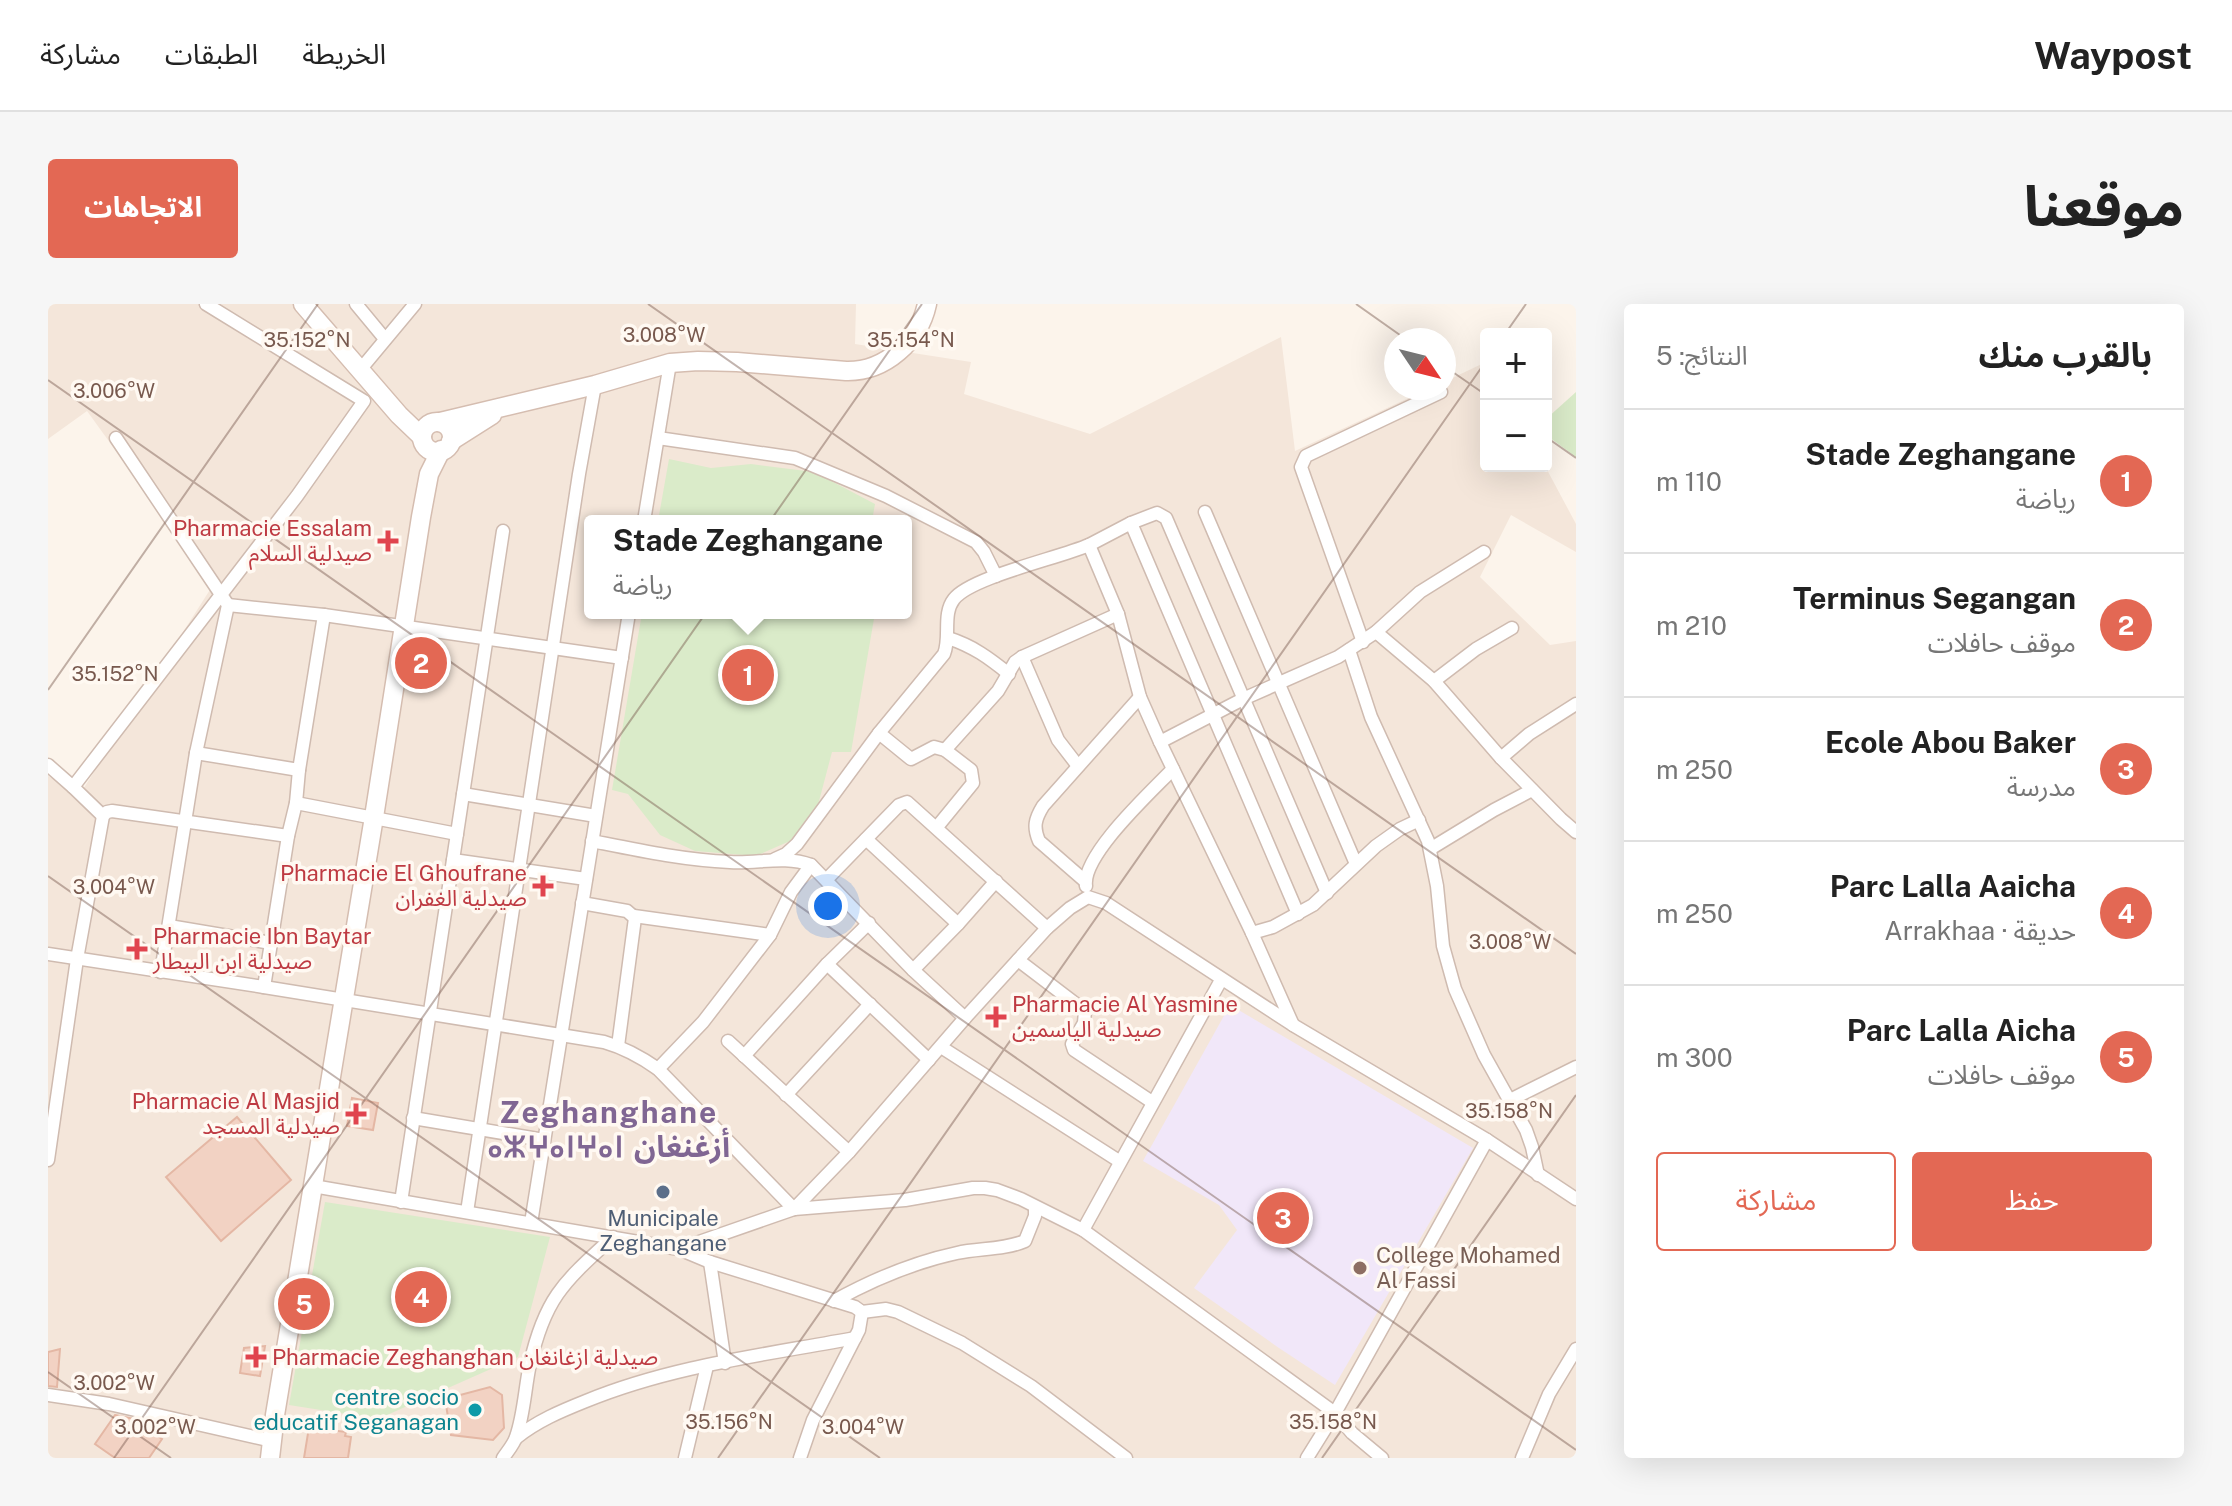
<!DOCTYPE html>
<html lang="ar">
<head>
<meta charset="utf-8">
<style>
	:root { --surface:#fff; --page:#f6f6f6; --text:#222; --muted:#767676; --line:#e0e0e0; --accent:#e36854 }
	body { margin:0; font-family:"Public Sans","Noto Sans Arabic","Noto Sans Tifinagh",sans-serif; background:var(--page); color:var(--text); direction:rtl }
	.controls { position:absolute; right:24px; top:24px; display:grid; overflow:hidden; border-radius:8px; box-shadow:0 8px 32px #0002 }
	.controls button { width:72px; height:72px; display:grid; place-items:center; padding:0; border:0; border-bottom:2px solid var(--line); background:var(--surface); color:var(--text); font:40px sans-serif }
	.compass { position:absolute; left:1336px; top:24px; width:72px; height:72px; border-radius:50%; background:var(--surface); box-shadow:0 8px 32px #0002; rotate:125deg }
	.you { position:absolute; left:780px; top:602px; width:28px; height:28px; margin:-20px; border:6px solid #fff; border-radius:50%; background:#1a73e8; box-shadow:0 0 0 12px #1a73e833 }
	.badge { display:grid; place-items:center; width:52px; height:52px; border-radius:50%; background:var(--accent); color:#fff; font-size:26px; font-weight:700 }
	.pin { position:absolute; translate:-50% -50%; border:4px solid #fff; box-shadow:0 2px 8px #0006 }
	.popup { position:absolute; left:536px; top:211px; width:328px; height:104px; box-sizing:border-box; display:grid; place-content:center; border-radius:8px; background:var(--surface); filter:drop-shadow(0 2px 6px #0005); font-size:26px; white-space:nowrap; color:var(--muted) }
	.popup b { font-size:30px; color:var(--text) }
	.popup::after { content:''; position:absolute; left:50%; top:100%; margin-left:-16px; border:16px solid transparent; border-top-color:var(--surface) }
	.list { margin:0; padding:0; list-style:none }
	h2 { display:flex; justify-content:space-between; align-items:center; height:104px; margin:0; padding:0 32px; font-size:34px }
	h2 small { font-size:26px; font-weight:400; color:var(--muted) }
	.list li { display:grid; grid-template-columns:52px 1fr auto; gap:24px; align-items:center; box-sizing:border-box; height:144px; padding:0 32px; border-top:2px solid var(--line) }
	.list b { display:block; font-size:30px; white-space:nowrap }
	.list p { margin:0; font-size:26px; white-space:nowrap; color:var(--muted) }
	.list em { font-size:26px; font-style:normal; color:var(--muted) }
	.actions { display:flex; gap:16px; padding:24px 32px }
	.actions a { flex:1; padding:18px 0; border:2px solid var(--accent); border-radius:8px; text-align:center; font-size:28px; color:var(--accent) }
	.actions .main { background:var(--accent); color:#fff }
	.map { position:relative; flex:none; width:1528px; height:1154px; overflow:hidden; direction:ltr; border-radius:8px }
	header { display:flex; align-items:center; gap:48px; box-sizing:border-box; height:112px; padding:0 40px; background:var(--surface); border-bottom:2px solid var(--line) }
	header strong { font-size:38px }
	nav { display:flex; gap:44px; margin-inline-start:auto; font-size:28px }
	.intro { display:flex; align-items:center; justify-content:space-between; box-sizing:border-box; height:192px; padding:0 48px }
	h1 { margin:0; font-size:56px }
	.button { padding:20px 36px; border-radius:8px; background:var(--accent); color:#fff; font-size:28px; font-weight:700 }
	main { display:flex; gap:48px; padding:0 48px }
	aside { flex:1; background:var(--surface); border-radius:8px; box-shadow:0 8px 32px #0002 }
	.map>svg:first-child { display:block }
	.residential { fill:#f4e6da; fill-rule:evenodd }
	.education { fill:#f1e7f9 }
	.green { fill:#daebc9 }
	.building { fill:#f2d2c3; stroke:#e4b7a4; stroke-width:2 }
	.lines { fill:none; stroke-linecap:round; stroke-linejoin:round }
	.street-casing { stroke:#cfbbb0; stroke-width:15 }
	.secondary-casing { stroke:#d5bdb0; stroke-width:21 }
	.street { stroke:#fff; stroke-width:12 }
	.secondary { stroke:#fff; stroke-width:18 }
	.ticks { fill:none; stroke:#78594e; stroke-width:2; stroke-opacity:0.45 }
	.health-dot { fill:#e0444e; stroke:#fff9f2; stroke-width:3 }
	.service-dot { fill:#5c6f8a; stroke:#fff9f2; stroke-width:3 }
	.education-dot { fill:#8d6e63; stroke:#fff9f2; stroke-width:3 }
	.culture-dot { fill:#0f9aa8; stroke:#fff9f2; stroke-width:3 }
	.labels { text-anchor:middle; stroke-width:7; stroke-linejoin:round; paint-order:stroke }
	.health-label { font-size:22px; fill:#be3a42; stroke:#fff9f2; text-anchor:end }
	.service-label { font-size:22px; fill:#4e5e75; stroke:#fff9f2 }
	.education-label { font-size:22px; fill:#785e54; stroke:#fff9f2; text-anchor:start }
	.culture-label { font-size:22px; fill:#0d838f; stroke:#fff9f2; text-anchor:end }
	.district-label { font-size:30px; font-weight:bold; letter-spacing:2px; fill:#806693; stroke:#fff9f2 }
	.ticks-label { font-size:20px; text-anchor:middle; fill:#78594e; stroke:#fff9f2; stroke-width:7; stroke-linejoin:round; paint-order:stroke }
</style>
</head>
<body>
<header>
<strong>Waypost</strong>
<nav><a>الخريطة</a><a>الطبقات</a><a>مشاركة</a></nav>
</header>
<div class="intro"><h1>موقعنا</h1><a class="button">الاتجاهات</a></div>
<main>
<aside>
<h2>بالقرب منك<small>النتائج: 5</small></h2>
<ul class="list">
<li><span class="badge">1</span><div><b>Stade Zeghangane</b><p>رياضة</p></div><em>110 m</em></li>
<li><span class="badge">2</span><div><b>Terminus Segangan</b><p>موقف حافلات</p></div><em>210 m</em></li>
<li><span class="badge">3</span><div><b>Ecole Abou Baker</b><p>مدرسة</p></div><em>250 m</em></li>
<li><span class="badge">4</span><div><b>Parc Lalla Aaicha</b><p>حديقة · Arrakhaa</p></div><em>250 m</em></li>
<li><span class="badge">5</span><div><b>Parc Lalla Aicha</b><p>موقف حافلات</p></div><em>300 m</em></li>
</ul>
<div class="actions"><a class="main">حفظ</a><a>مشاركة</a></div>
</aside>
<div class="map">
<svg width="1528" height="1154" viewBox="0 0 1528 1154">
	<rect width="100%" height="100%" fill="#fcf4eb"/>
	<path class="residential" d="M0,0H808L807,40L923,58L916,90L1042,130L1233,33L1247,147L1382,84H1396V78L1438,58V162H1497L1528,220V248L1463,211L1432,273L1502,341L1528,337V1154H0V472L32,490L165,281L39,107L0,135ZM542,217H858V309H542Z"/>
	<path class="education" d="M1182,701L1425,844L1287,1081L1231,1044L1146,984L1189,926L1171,901L1095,857Z"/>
	<g class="green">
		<path d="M1528,88V153L1498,131V115Z"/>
		<path d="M621,155L663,164L703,160L766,168L827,200L824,217H610Z"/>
		<path d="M594,309H827L803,448H784L770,501L742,537L708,552L647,547L612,531L580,490L564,486Z"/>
		<path d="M277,898L502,933L470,1053L330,1115L241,1101Z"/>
	</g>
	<g class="building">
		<path d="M304,794L330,799L325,826L299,822Z"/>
		<path d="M189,813L243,876L173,937L118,873Z"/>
		<path d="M217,1042L212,1072L192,1069L196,1044Z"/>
		<path d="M12,1045L9,1083L0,1082V1048Z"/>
		<path d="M442,1083L454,1091L456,1124L445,1136L403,1131L397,1095Z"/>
		<path d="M67,1111L86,1115L114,1135L101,1154H67L47,1140Z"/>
		<path d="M261,1123L298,1128L297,1132L303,1133L300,1154H256Z"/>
	</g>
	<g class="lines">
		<defs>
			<g id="street">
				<path d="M308,0L337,35"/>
				<path d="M312,66L367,0"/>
				<path d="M68,134L180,301L148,449L113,668"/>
				<path d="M610,134L747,154L838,192L928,238L936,248L948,272"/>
				<path d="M1157,208L1308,560"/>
				<path d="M596,217L622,59"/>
				<path d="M1083,219L1250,610"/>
				<path d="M1041,241L1083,219L1109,209L1118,214L1279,589"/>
				<path d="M180,301L276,311L574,354"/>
				<path d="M1328,328L1386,377L1453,454L1513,515L1528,528"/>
				<path d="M900,334C925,342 941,354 961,370"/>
				<path d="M1315,338L1253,163L1258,152L1393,88"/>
				<path d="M1301,346L1323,413L1380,537L1389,582L1395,642L1407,685L1436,751L1478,826L1484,843L1490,871"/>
				<path d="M974,353L1010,436L1030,462"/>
				<path d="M1386,377L1428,345L1464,324"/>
				<path d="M1112,438L1195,395L1290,353L1328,328L1372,288L1436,248"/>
				<path d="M897,446L950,387L967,358L974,353L1070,310"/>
				<path d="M148,449L251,466"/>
				<path d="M1453,454L1481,430L1528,400"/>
				<path d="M0,461L25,483L249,192L316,97L158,0"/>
				<path d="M25,483L55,512"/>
				<path d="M415,490L548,512"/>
				<path d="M248,499L409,530"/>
				<path d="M889,523L925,479L923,466L897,446L886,443L863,455L831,429L896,350C903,333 894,310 906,295C923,273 1011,254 1041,241L1070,310L1092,393L1112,438L1204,629L1245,721"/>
				<path d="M818,535L910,620"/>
				<path d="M544,537C589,546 635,556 682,558C709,560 736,551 763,561L865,666L917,714"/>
				<path d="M1382,545L1446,506L1484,486"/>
				<path d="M727,555L738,550L749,540L831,429"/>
				<path d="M405,556L538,575"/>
				<path d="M779,575L851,501L859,498L999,624"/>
				<path d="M1037,577L991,537C985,523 987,515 995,502L1092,393"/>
				<path d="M1038,582C1034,551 1103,488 1125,465"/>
				<path d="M534,599L579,607L587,614L570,742"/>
				<path d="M586,612L722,631"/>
				<path d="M121,622L223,639"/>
				<path d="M1204,629L1225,623L1265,601L1328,542L1352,525L1371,516"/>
				<path d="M0,650L216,683L556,738C577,744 593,753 610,765L746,905"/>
				<path d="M970,656L1037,707L1036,719L1024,740L1026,746L1104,798"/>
				<path d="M779,660L881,756"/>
				<path d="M865,666L910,620L948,577"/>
				<path d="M216,683L240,532L248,499L251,466L276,311"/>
				<path d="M680,737L801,848"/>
				<path d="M893,743L1071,857"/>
				<path d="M696,752L779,660L821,619"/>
				<path d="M610,765L655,718L722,631L743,588L763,561"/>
				<path d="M738,791L822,700"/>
				<path d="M1462,796L1528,763"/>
				<path d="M365,814L496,836"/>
				<path d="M0,856L29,655L55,512L59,508L64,507L240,532"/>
				<path d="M265,882L631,945L662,958L807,1003L814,1008L838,1005L850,1008L914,1039L983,1082L1078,1154"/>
				<path d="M353,898L455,227"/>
				<path d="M746,905L801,848L917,714L999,624L1022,604L1040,593L1058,599L1245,721L1439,836L1528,895"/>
				<path d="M419,908L531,170L547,81"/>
				<path d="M483,919L581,309"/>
				<path d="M1035,926L1173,676"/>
				<path d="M631,945L746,905L857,896L925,884H937L949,886L973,895L1035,926L1287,1109L1304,1129L1334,1154"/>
				<path d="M662,958L677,1059"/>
				<path d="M786,997C824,976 867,958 909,949C931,944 956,946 977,937L987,912V903"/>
				<path d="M0,1091L61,1100L224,1137"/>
				<path d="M468,1134C489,1117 513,1107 538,1097C623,1062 716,1051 807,1034"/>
				<path d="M455,1154C459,1148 466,1140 468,1133C476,1111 477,1083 482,1060C497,993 517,977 565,933"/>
				<path d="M637,1154L659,1062"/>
				<path d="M752,1154L765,1116L811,1026L814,1008"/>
				<path d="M1259,1154L1287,1109L1439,836"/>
				<path d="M1474,1154L1501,1090L1528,1045"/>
			</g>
			<g id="secondary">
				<path d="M255,0L351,111L374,133"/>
				<path d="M392,118L547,81L622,59L650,57L689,58L798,67C837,68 871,37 879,0"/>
				<circle cx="389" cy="133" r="15"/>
				<path d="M403,137L444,111"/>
				<path d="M222,1154L227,1111L326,513L373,213L381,170L393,146"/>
			</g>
		</defs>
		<use href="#street" class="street-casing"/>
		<use href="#secondary" class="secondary-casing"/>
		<use href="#street" class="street"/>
		<use href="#secondary" class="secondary"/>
	</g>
	<path class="ticks" d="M600,0L1528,650M1308,0L1359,36M1457,30L1478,0M1396,62L1438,91M0,76L1528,1146M1498,133L1528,154M0,386L270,0M0,572L832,1154M0,1068L123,1154M66,1154L874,0M670,1154L1438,57M1274,1154L1528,791"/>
	<g class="health-dot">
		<path d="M336 225h8v8h8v8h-8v8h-8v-8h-8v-8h8z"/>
		<path d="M491 570h8v8h8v8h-8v8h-8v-8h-8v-8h8z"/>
		<path d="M85 633h8v8h8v8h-8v8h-8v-8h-8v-8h8z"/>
		<path d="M944 701h8v8h8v8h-8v8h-8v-8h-8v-8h8z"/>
		<path d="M304 798h8v8h8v8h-8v8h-8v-8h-8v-8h8z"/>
		<path d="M204 1041h8v8h8v8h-8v8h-8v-8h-8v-8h8z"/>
	</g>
	<circle class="service-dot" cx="615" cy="888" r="8"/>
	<circle class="education-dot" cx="1312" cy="964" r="8"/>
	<circle class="culture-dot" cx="427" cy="1106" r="8"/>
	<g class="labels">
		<g class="health-label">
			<text x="324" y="232">Pharmacie Essalam<tspan x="324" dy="25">صيدلية السلام</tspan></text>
			<text x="479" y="577">Pharmacie El Ghoufrane<tspan x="479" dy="25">صيدلية الغفران</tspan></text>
			<text x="105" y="640" text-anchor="start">Pharmacie Ibn Baytar<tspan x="105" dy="25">صيدلية ابن البيطار</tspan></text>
			<text x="964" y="708" text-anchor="start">Pharmacie Al Yasmine<tspan x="964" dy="25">صيدلية الياسمين</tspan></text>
			<text x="292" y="805">Pharmacie Al Masjid<tspan x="292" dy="25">صيدلية المسجد</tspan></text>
			<text x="224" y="1061" text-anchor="start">Pharmacie Zeghanghan صيدلية ازغانغان</text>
		</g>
		<g class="service-label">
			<text x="615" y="922">Municipale<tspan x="615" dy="25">Zeghangane</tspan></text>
		</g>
		<g class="education-label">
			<text x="1328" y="959">College Mohamed<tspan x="1328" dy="25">Al Fassi</tspan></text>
		</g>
		<g class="culture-label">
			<text x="411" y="1101">centre socio<tspan x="411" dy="25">educatif Seganagan</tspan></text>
		</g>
		<g class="district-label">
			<text x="561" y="819">Zeghanghane<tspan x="561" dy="34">ⴰⵣⵖⴰⵏⵖⴰⵏ أزغنغان</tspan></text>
		</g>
	</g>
	<g class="ticks-label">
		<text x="616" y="38">3.008°W</text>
		<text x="259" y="43">35.152°N</text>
		<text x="863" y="43">35.154°N</text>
		<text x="66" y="94">3.006°W</text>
		<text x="67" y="377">35.152°N</text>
		<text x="66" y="590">3.004°W</text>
		<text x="1462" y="645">3.008°W</text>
		<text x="1461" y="814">35.158°N</text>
		<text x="66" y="1086">3.002°W</text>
		<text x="681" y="1125">35.156°N</text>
		<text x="1285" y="1125">35.158°N</text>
		<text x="107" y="1130">3.002°W</text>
		<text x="815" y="1130">3.004°W</text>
	</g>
</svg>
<div class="controls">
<button>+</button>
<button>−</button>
</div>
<svg class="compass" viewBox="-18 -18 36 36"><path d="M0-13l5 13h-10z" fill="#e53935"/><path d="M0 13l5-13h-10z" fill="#767676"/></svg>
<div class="you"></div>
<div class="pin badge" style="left:700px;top:371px">1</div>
<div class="popup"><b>Stade Zeghangane</b>رياضة</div>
<div class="pin badge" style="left:373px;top:359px">2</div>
<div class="pin badge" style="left:1235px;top:914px">3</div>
<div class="pin badge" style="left:373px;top:993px">4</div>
<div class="pin badge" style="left:256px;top:1000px">5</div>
</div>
</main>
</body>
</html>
